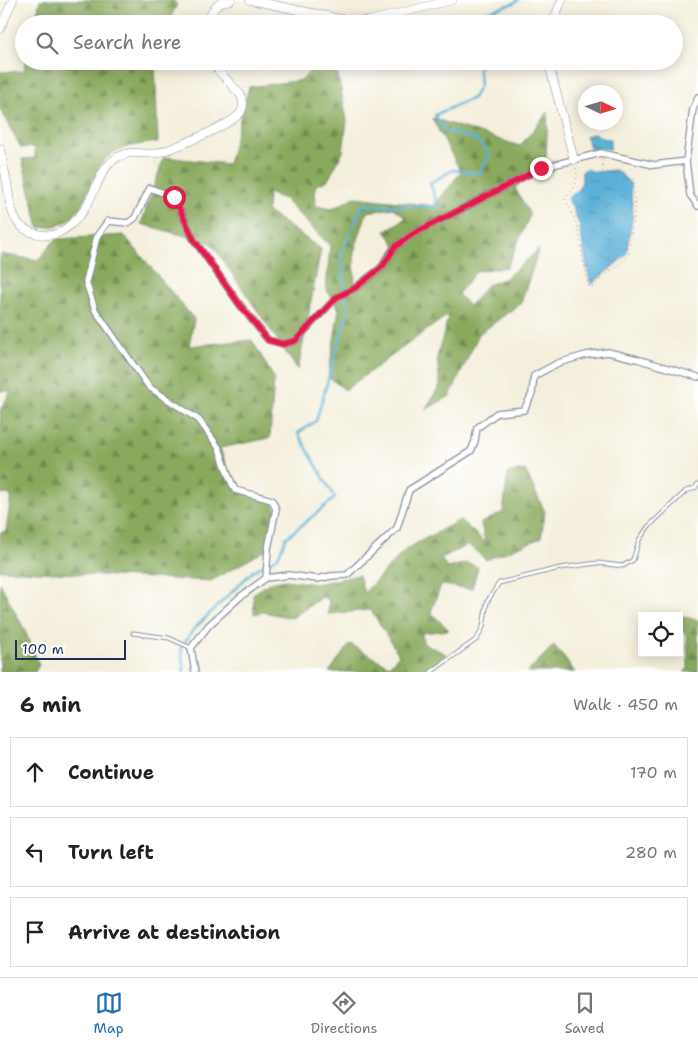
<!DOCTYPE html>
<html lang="en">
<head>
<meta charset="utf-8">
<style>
	:root { --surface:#fff; --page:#f6f6f6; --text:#202124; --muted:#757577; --line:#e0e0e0; --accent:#1f6fb2 }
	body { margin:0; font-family:"Shantell Sans",sans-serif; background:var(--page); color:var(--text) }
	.controls { position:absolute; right:15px; bottom:15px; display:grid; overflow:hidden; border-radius:0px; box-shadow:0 2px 12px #0003 }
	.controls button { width:45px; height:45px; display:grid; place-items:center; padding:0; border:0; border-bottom:1px solid var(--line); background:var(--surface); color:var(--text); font:25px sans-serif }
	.compass { position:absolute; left:578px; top:85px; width:45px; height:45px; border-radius:50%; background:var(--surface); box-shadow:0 2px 12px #0003; rotate:94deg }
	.scale { position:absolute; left:15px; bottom:12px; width:111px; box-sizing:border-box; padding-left:5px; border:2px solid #1b2f5e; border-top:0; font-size:14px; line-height:18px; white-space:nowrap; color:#1b2f5e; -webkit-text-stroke:4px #fff; paint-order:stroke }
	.stop { position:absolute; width:15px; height:15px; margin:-11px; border:4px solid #e11d48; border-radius:50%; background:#fff }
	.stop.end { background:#e11d48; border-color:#fff; box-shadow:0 1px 5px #0008 }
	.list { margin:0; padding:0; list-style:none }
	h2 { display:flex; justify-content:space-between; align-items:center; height:65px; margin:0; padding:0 20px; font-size:21px }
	h2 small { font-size:16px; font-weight:400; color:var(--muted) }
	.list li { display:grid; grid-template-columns:32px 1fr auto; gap:15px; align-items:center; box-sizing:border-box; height:70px; margin:0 10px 10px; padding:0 10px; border:1px solid var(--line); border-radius:0px }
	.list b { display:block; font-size:19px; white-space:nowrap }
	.list em { font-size:16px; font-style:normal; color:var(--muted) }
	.icon { flex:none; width:28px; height:28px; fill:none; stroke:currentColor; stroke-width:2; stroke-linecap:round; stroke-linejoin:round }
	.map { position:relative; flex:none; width:698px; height:672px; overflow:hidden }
	.search { position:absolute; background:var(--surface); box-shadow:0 2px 12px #0003; left:15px; right:15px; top:15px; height:55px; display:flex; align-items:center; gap:12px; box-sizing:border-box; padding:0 18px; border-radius:28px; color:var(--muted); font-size:19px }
	.sheet { height:305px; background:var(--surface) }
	nav { display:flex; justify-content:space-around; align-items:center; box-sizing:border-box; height:70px; border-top:1px solid var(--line); background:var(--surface); font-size:14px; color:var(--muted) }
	nav a { display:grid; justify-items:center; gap:2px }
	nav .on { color:var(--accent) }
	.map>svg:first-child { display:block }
	.forest { fill:url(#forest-firs); stroke:#526c5d; fill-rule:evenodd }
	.water { fill:url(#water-ripples); stroke:#3a709a }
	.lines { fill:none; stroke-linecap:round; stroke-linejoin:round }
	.stream { stroke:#5ab1d7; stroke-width:2.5 }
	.service-casing { stroke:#888f9d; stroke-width:5 }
	.minor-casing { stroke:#888f9d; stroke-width:8 }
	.tertiary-casing { stroke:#888f9d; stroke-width:9 }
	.path { stroke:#888f9d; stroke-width:1; stroke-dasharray:1 4; stroke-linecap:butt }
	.service { stroke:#fff; stroke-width:3 }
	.minor { stroke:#fff; stroke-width:5.5 }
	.tertiary { stroke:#fff; stroke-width:8 }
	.route { stroke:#e11d48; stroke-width:6 }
</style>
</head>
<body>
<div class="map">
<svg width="698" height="672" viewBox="0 0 698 672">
	<defs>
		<pattern id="forest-firs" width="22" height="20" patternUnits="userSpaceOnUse" patternTransform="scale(1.25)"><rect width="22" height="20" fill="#89a95c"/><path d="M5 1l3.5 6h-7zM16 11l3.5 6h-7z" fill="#6f8a4f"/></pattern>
		<pattern id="water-ripples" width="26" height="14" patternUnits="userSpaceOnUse" patternTransform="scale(1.25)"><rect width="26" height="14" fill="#5ab1d7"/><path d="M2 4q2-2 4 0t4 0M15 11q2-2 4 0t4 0" fill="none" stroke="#4a90b2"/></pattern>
	</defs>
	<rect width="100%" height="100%" fill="#fff"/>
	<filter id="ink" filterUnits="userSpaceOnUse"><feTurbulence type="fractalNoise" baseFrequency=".02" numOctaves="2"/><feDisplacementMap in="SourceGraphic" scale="10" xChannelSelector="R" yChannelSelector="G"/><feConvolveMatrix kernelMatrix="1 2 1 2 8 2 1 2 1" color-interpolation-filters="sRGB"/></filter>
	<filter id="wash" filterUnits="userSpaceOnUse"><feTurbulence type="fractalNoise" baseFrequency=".0096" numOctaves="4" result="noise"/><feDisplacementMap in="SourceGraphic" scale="20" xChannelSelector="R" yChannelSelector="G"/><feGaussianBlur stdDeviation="1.12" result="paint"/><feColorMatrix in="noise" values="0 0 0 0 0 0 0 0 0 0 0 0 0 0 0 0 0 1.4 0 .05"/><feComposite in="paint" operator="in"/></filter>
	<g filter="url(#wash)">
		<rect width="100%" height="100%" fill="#f4efdc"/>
		<g class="forest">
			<path d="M39,0H173L177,5L167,24H34L40,1Z"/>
			<path d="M25,61H155L158,142C143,144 127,145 113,153C87,168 90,217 58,225C52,227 45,227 39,228L22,159L35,158V147L21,148L0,109V72L24,71Z"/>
			<path d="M319,61H335L347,120L343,152L328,180L315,186L316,206L332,209L355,197L434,206L461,172L432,118L520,146L548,112L546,157L515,188L530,215L507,267L476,271L458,294L469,306L487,285L506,278L539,249L521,303L479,334L450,396L425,410L440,385L437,358L449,314L345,390L328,377L339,309L326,289L330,246L284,199L268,193L267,211L321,249L298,370L211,243L141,224L164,157L228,164L249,87L302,80ZM394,208L406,218L385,231L396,246L382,267L355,287L354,252L367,212Z"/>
			<path d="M124,235L194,319L189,346L252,340L274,378L270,438L220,448L235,490L272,500L276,509L268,549L211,581L0,570V533L6,531L11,495L0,494V437L1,435L0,410L11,391H0V254L38,260L56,239Z"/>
			<path d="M525,470L545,512L541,538L486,560L468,545L441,558L447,568L466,563L478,567L472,589L441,585L431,612L449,630L422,633L423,643L446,654L426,672H329L350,644L389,666L399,655L371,610L328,614L329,600L322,597L292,618L264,612L254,614L253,594L269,583L285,580L316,584L359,575L364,593L406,549L460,520L485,542L481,523L503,512L508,473Z"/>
			<path d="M0,583L25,631L39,665L35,672H0Z"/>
			<path d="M679,616L698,620V672H684L688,669L687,637L679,624Z"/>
			<path d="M554,645L575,672H527Z"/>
		</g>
		<g class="water">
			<path d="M595,133L602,138L610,139V149L601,148L591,150L586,136Z"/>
			<path d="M585,169L595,172L615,170L621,174L630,183L633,214L626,255L591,285L587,268L579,223L577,220L573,208L567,199L577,191L582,182V172Z"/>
		</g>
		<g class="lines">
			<g class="stream">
				<path d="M475,24V16L514,3L518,0"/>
				<path d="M184,672L181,648L193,630L253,571L278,557L286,538L335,498L298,433L316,421L348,311L341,255L362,205L438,207L430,183L453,170L480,173L490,154L477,140L445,131L435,115L473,98L480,85L478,61"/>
			</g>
		</g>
	</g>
	<g filter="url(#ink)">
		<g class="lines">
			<defs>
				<g id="service">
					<path d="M133,633L169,638L191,648"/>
					<path d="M431,672L477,639L483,627L487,602L499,583L560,568L597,563L623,566L633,560L639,540L648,527L686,491L695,488L698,484"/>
				</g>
				<g id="minor">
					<path d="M686,161L690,195L698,206"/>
					<path d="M266,578L268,549L276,509L272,500L235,490L229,477L219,448L199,420L149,387L95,310L86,282L97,236L108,221L128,223L135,218L150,188L174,197L194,240L240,305L268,340L283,344L295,341L337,297L355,288L382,267L396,246L413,234L541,168L601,153L654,165L686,161L693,109L698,97"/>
					<path d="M195,672L191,648L209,625L240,597L266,578L289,575L317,579L331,576L347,575L397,528L409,490L471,451L475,441L477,428L497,413L524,410L532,394L534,376L558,363L586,355L608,352L637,359L698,377"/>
				</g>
				<g id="tertiary">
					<path d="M250,0L336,18L355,21H369L452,0"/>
					<path d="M207,24C212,9 215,3 231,0"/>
					<path d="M552,24L562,0"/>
					<path d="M0,29L13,0"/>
					<path d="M549,61L552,76L574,160"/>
					<path d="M0,149C2,160 5,171 7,183C11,209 11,232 45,235C54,236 62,232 69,226C76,220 84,212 88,203C99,184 103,157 130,153C138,152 147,155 156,153C171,150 234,124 241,112C244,106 243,99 240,94L217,69L212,61"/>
				</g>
			</defs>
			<use href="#service" class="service-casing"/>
			<use href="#minor" class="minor-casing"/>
			<use href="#tertiary" class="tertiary-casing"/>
			<g class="path">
				<path d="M602,160L610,271"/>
				<path d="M156,161L165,172L204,200L212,214L209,232L197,210L185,203"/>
				<path d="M576,168C579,182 575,188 565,198L577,225L588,284L591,288L628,256L635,210L632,166"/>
			</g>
			<use href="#service" class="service"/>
			<use href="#minor" class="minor"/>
			<use href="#tertiary" class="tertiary"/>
		</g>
	</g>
	<g class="lines" filter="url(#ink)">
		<path class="route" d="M174,197L194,240L240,305L268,340L283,344L295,341L337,297L355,288L382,267L396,246L413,234L541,168"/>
	</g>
</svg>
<div class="controls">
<button><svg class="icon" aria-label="locate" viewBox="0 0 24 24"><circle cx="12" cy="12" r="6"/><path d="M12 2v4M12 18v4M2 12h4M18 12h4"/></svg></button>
</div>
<svg class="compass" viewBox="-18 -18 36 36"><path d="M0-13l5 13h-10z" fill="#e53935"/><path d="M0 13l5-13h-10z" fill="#757577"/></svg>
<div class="scale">100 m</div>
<div class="stop" style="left:174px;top:197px"></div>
<div class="stop end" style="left:541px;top:168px"></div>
<div class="search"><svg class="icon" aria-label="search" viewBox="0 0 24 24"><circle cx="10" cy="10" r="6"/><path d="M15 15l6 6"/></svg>Search here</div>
</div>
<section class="sheet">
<h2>6 min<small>Walk · 450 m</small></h2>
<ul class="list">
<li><svg class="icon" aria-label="ahead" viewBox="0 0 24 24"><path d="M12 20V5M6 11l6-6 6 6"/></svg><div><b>Continue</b></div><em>170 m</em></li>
<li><svg class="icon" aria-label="left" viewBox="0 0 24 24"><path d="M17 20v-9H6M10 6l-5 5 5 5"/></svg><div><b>Turn left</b></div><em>280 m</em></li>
<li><svg class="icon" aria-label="arrive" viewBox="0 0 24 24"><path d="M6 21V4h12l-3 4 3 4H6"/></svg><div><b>Arrive at destination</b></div></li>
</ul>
</section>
<nav>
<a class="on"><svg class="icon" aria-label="map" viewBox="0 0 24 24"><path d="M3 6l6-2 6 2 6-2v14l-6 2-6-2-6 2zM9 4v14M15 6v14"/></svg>Map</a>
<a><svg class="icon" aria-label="directions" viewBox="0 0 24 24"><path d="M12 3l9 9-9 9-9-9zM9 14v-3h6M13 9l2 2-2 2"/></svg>Directions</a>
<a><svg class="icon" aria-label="saved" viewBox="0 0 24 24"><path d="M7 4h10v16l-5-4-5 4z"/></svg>Saved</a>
</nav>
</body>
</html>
